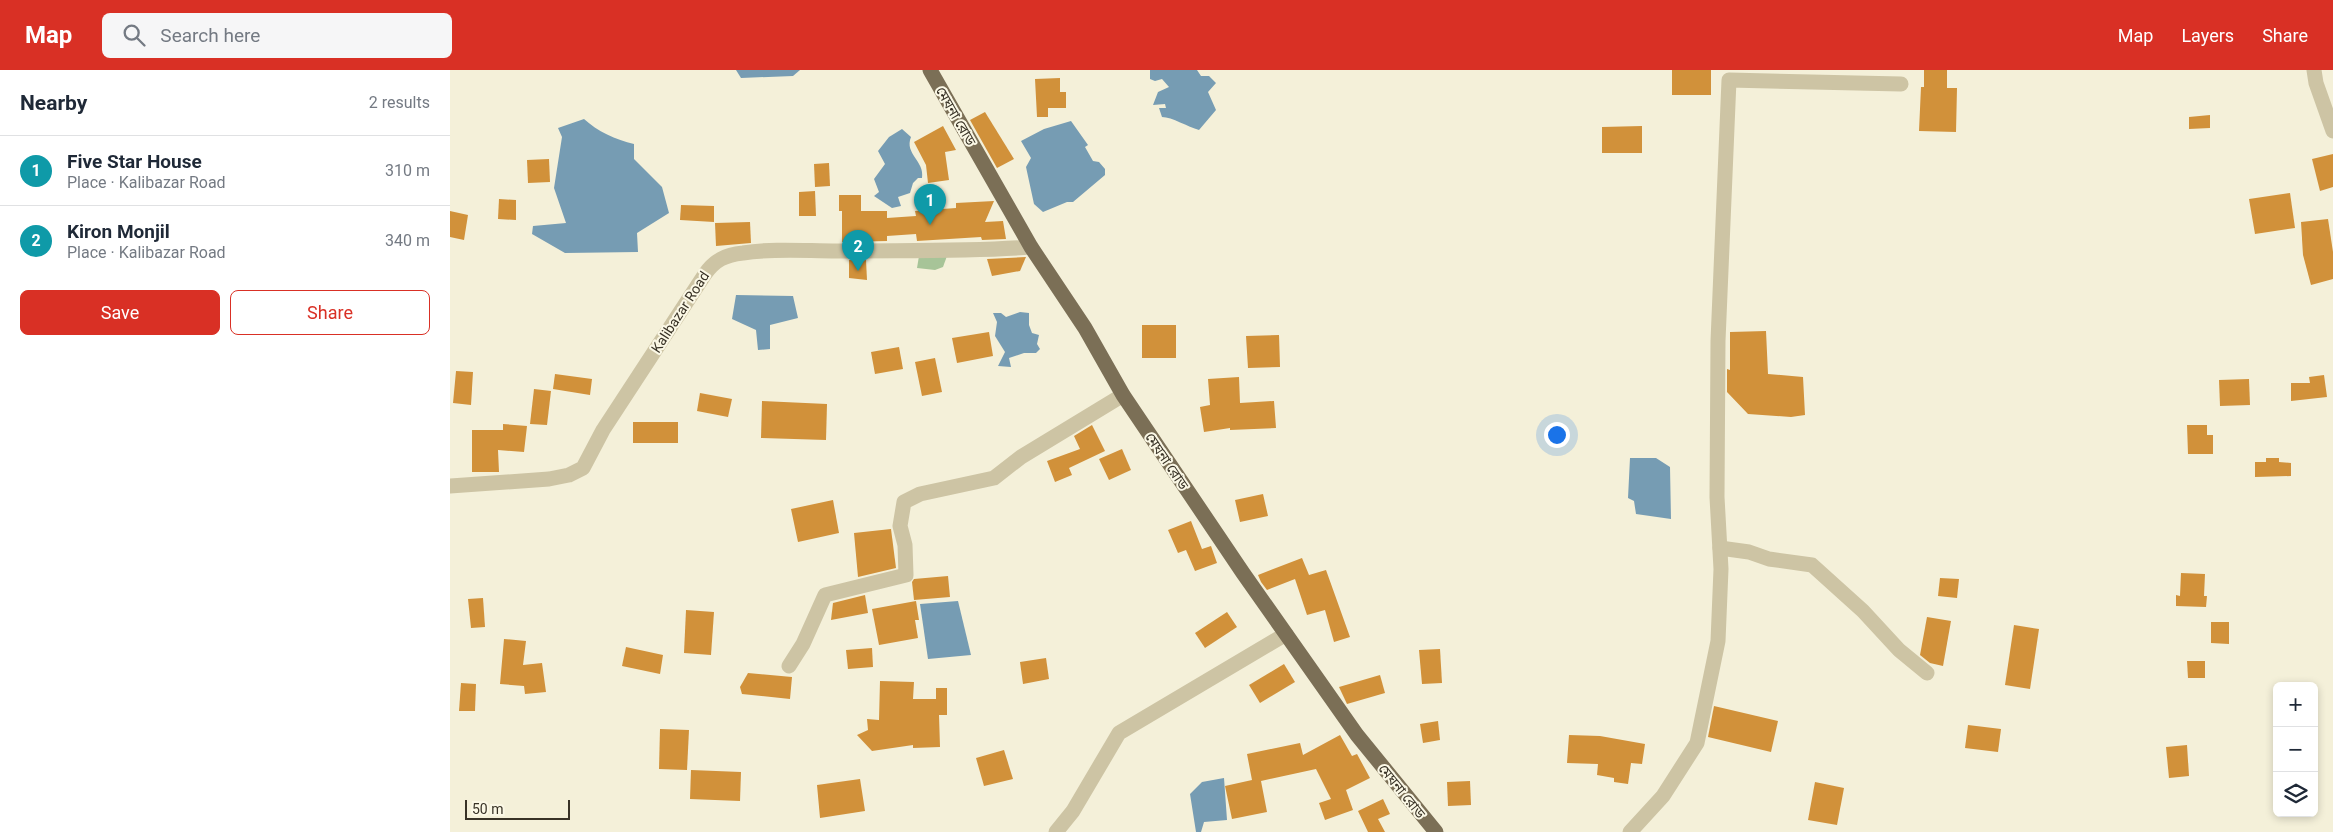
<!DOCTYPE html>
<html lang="en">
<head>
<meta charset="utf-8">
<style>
	:root { --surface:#fff; --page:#f6f6f7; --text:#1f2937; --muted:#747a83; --line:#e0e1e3; --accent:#d93025 }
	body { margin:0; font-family:Roboto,"Noto Sans Bengali",sans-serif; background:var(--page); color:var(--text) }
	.controls { position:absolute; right:15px; bottom:15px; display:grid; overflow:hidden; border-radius:8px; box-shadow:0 2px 8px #0003 }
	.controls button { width:45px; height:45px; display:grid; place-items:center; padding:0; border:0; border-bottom:1px solid var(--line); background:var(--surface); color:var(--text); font:25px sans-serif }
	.scale { position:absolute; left:15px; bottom:12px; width:105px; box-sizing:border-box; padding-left:5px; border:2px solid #383226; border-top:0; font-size:14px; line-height:18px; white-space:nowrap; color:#383226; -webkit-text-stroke:4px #fbf8e6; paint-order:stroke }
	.you { position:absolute; left:1106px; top:364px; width:18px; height:18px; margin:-12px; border:4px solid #fff; border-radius:50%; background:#1a73e8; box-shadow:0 0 0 8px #1a73e833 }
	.badge { display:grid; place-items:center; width:32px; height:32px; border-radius:50%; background:var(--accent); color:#fff; font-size:16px; font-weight:700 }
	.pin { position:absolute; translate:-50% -41px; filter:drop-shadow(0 1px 2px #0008) }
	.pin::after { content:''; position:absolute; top:26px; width:18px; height:15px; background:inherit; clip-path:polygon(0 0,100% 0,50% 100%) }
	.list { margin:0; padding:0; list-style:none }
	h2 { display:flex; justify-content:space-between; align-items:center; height:65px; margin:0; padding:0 20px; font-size:21px }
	h2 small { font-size:16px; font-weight:400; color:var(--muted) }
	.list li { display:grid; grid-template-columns:32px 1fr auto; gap:15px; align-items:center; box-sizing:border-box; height:70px; padding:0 20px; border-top:1px solid var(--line) }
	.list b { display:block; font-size:19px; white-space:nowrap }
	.list p { margin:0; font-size:16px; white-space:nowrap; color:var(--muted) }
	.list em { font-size:16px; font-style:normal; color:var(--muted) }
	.actions { display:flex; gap:10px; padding:15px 20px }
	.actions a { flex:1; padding:11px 0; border:1px solid var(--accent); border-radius:8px; text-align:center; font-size:18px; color:var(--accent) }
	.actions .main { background:var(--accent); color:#fff }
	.icon { flex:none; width:28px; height:28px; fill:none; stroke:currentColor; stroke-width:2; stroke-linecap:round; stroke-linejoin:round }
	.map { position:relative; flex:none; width:1883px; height:762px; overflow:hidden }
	header { display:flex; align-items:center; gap:30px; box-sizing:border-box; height:70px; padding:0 25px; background:var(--accent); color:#fff }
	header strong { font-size:24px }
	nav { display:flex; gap:28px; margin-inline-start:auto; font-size:18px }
	.search { width:350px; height:45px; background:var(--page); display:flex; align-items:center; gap:12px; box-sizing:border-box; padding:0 18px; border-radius:8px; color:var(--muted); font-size:19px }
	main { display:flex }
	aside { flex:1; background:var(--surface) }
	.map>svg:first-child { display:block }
	.green { fill:#a7c498 }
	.water { fill:#769cb3 }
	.building { fill:#d1913a }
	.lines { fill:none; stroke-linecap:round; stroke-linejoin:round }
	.street { stroke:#cdc4a4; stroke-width:15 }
	.primary { stroke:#7b6f56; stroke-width:15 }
	.labels { text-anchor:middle; stroke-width:4; stroke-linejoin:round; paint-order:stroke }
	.street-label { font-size:14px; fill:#383226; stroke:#fbf8e6 }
</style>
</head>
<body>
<header>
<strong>Map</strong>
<div class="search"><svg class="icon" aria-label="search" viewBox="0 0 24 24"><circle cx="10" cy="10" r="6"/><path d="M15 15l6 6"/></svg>Search here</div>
<nav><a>Map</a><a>Layers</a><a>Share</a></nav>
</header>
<main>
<aside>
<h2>Nearby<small>2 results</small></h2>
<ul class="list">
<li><span class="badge" style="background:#0f9aa8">1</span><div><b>Five Star House</b><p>Place · Kalibazar Road</p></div><em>310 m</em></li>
<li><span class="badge" style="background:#0f9aa8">2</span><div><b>Kiron Monjil</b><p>Place · Kalibazar Road</p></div><em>340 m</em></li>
</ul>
<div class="actions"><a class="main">Save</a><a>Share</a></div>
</aside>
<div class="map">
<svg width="1883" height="762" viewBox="0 0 1883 762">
	<rect width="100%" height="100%" fill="#f4f0d9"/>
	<path class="green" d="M469,186H497L493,197L485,200L467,198Z"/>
	<g class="water">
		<path d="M286,0H350L343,6L291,8Z"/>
		<path d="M700,0H747L751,6H759L766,13L758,22L766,40L749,60C738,57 722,47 712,47L709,38H716L715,34L703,35L708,22L719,17L712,9L705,11L700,9Z"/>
		<path d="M134,49C147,61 166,70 184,74V89L212,117L219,143L187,163L188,182L115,183L82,164L83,156L116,153L104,118L112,67L108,58Z"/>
		<path d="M621,51L638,75L635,77L643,91L649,92L655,99V105L623,132H617L593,142L584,134L576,97L581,88L571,71L594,59Z"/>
		<path d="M452,59L461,67C454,84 475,91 472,108H468L463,113L460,123L448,127L451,136L442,138L424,126L429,122L424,109L435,94L428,81L439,67Z"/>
		<path d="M286,225L343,226L348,248L320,255V279L308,280L306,260L282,249Z"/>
		<path d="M570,242L579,243V255L582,263L589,265L587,274L590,279L586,283H574L559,288L561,297L548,296L555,282L545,266L547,252L543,243H551L556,247Z"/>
		<path d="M1180,388H1206L1220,397L1221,449L1186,444L1184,431L1178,428Z"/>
		<path d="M508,531L521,585L478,589L470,534Z"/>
		<path d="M774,708L777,750L754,752L751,762H746L740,724L752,712Z"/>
	</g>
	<g class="building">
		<rect x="1222" y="0" width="39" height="25"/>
		<path d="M1474,0H1497V18H1507L1506,62L1469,61L1471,17H1474Z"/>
		<path d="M610,8V22H616V38H598V47H587L585,9Z"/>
		<path d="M535,42L564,89L547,98L520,50Z"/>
		<path d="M1760,45V58L1739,59V47Z"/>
		<path d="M493,56L506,80L495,82L499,110L478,113L476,95L464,72Z"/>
		<path d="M1192,56V83H1152V57Z"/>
		<path d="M1883,84V117L1870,121L1862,89Z"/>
		<path d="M99,89L100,112L78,113L77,90Z"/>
		<path d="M379,93L380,116L365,117L364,94Z"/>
		<path d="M365,121L366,146H349V122Z"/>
		<path d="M1840,123L1845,158L1805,164L1799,129Z"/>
		<path d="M389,125H411V141H437V148L466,146L465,141L506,138V133L544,131L535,152L553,151L556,169L532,170L531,167L467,171L466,164L437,166V171L392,172V141H389Z"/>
		<path d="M49,129L66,130V150L48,149Z"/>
		<path d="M231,135L264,136V152L230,150Z"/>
		<path d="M0,141L18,145L14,170L0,167Z"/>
		<path d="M1878,149L1883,182V209L1861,215L1853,185L1851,152Z"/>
		<path d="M300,152L301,173L266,176L265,153Z"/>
		<path d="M576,187L570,201L542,206L537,189Z"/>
		<path d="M399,190H416L417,210L399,208Z"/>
		<rect x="692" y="255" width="34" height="33"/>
		<path d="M1316,261L1318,304L1353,307L1355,345L1341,347L1298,344L1277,322V299L1280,300V262Z"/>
		<path d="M539,262L543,286L507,293L502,268Z"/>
		<path d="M829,265L830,297L798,298L796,266Z"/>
		<path d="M449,277L453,299L425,304L421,282Z"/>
		<path d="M485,288L492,322L472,326L465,292Z"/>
		<path d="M6,301L23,302L21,335L3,333Z"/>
		<path d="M105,304L142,309L140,325L103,319Z"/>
		<path d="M1874,305L1877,327L1841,331V313H1860L1859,307Z"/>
		<path d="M789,307L790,333L824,331L826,358L780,360V358L754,362L750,337L760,335L758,309Z"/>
		<path d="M1799,309L1800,335L1770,336L1769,310Z"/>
		<path d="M84,319L101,321L97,355L80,354Z"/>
		<path d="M250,323L282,329L278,347L247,341Z"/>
		<path d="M312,331L377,334L376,370L311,368Z"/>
		<rect x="183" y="352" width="45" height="21"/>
		<path d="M53,354L77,356L74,382L48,380L49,402H22V360H53Z"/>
		<path d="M642,355L655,381L619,398L622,405L605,412L597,391L630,379L624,366Z"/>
		<path d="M1737,355H1757V365H1763V384H1738Z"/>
		<path d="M672,379L681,400L659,410L649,389Z"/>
		<path d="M1816,388H1829V392L1841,393V406L1805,407V392H1816Z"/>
		<path d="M813,424L818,446L790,452L785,430Z"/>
		<path d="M383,430L389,463L348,472L341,439Z"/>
		<path d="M741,451L752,479L761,476L767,493L745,501L736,480L728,483L718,460Z"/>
		<path d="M441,459L446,498L408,507L404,463Z"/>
		<path d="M852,488L859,505L876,500L900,567L884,572L875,540L857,545L845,509L817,520L811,512L808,505Z"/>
		<path d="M1731,503L1755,504L1754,526H1757L1756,537L1726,536V525L1730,526Z"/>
		<path d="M498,506L500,527L464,530L462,512L464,509Z"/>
		<path d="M1490,508L1509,509L1507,528L1488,526Z"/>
		<path d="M415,525L418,543L381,550L383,533Z"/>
		<path d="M33,528L35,557L21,558L18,529Z"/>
		<path d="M466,531L469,550H465L468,568L429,575L422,539Z"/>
		<path d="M236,540L264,542L261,585L234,583Z"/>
		<path d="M777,542L787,557L755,578L745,563Z"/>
		<path d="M1477,547L1501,551L1493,596L1480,593L1470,585Z"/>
		<path d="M1761,552H1779V574L1761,573Z"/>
		<path d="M1564,555L1589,559L1580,619L1555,615Z"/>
		<path d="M54,569L76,571L73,595L92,593L96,622L75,624L74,616L50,614Z"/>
		<path d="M176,577L213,585L210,604L172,596Z"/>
		<path d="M422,578L423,597L398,599L396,580Z"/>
		<path d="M990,579L992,613L972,614L969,580Z"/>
		<path d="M596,588L599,609L573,614L570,592Z"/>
		<path d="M1737,591H1755V608H1738Z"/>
		<path d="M834,594L845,612L810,633L799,615Z"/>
		<path d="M298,603L342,607L340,629L292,624L290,617Z"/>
		<path d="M930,605L935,623L897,634L889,617Z"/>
		<path d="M430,611L464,612L463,629H486V618H497V645H489L490,677L463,678V675L422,681L407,665L418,660L417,649L429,650Z"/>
		<path d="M11,613L26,614L25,641H9Z"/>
		<path d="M1264,636L1328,651L1321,682L1258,667Z"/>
		<path d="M988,651L990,670L973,673L970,654Z"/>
		<path d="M1518,655L1551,659L1548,682L1515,678Z"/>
		<path d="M210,659L239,660L237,700L209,699Z"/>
		<path d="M890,665L902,686L907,684L920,708L896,720L903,740L875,750L869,733L881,729L866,699L811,711L817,742L782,749L775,716L802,710L797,684L850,673L853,685Z"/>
		<path d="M1119,665L1150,666L1195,674L1192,694L1181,693L1178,714L1164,712V708L1147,705L1148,694L1117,693Z"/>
		<path d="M1737,675L1739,706L1719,708L1716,677Z"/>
		<path d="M554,680L563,709L534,716L526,688Z"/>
		<path d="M241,700L291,702L290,731L240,729Z"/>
		<path d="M410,709L415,741L370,748L367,715Z"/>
		<path d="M1020,711L1021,735L998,736L997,712Z"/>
		<path d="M1365,712L1394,718L1387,755L1358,750Z"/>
		<path d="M933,729L940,744L928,749L935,762H918L908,741Z"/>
	</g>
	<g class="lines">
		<g class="street">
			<path d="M1864,0L1866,13L1883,61"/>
			<path d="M0,416L99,409L119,405L133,398L153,360L255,204C265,190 275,185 293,183C324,178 356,181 387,181C452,180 517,182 581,177"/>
			<path d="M1270,478L1299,482L1319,489L1362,495L1413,541L1449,580L1477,603"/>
			<path d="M339,596L353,574L375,525L456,505L455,475L450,456L454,432L470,424L544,408L571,387L673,325"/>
			<path d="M606,762L623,741L669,663L836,564"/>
			<path d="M1180,762L1213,726L1247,673L1268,571L1271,499L1267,427L1268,271L1279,10L1451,14"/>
		</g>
		<path class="primary" d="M480,0L581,177L635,258L673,325L793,503L907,665L986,762"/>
	</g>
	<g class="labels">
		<g class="street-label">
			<text transform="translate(506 46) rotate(60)" y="5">মেঘনা রোড</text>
			<text transform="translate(230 242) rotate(-57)" y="5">Kalibazar Road</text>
			<text transform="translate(717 391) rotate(56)" y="5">মেঘনা রোড</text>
			<text transform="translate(952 721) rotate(51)" y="5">মেঘনা রোড</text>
		</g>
	</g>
</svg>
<div class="controls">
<button>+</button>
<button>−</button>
<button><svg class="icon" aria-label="layers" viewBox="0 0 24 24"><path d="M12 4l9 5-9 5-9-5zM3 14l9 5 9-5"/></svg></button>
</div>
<div class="scale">50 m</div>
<div class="you"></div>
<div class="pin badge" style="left:480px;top:155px;background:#0f9aa8">1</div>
<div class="pin badge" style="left:408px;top:201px;background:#0f9aa8">2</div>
</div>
</main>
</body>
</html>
